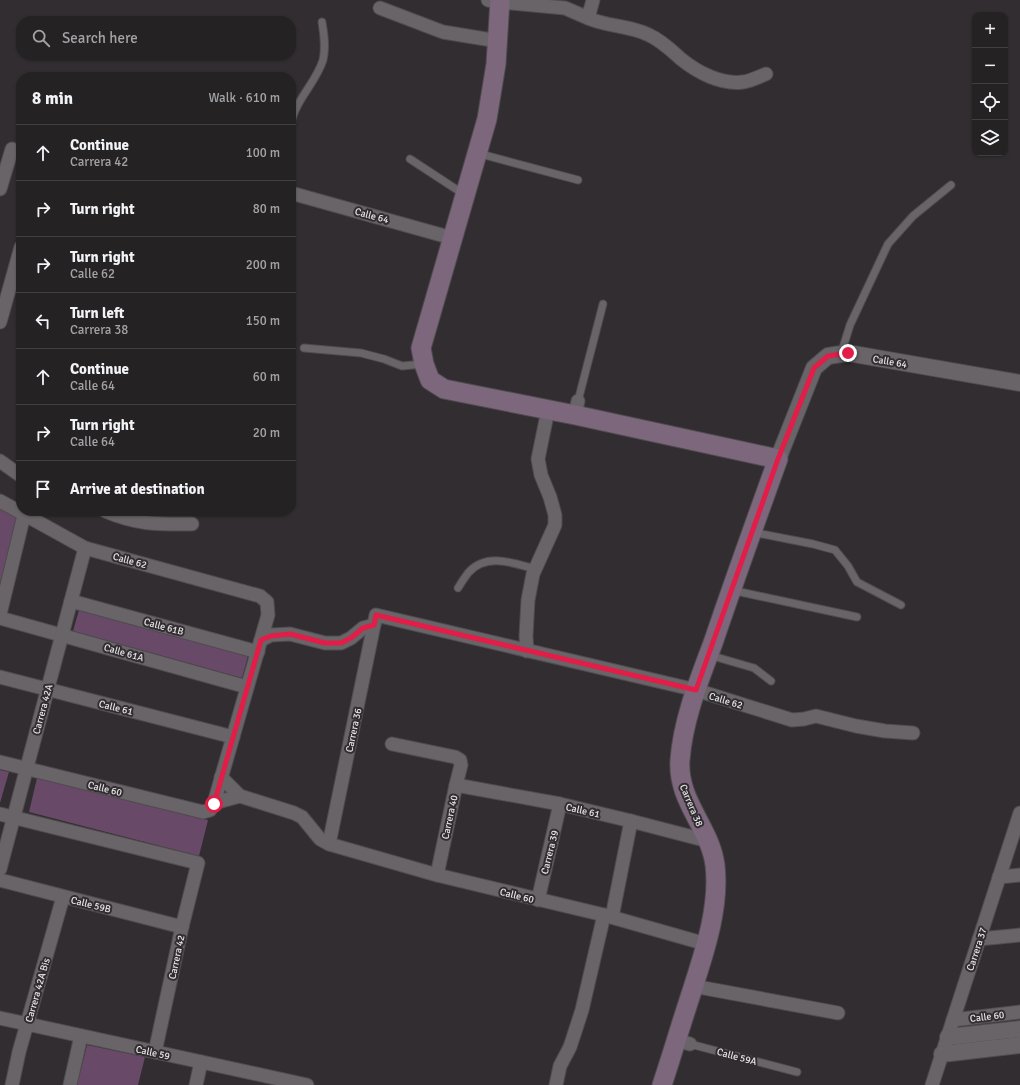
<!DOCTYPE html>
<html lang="en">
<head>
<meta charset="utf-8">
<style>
	:root { --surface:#252224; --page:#2d2a2c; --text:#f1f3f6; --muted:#a3a4a6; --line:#423f41 }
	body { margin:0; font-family:Signika,sans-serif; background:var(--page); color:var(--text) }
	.controls { position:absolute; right:12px; top:12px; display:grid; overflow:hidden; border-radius:8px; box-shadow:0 1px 3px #0004 }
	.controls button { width:36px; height:36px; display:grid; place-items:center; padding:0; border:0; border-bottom:1px solid var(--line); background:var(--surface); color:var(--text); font:20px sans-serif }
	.stop { position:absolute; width:12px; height:12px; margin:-9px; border:3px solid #e11d48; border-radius:50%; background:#fff }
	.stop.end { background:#e11d48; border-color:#fff; box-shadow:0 1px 4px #0008 }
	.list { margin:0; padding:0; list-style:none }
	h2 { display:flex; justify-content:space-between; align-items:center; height:52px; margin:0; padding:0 16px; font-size:17px }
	h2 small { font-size:13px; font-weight:400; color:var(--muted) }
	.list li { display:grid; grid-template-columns:26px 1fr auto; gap:12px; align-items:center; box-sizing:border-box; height:56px; padding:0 16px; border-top:1px solid var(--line) }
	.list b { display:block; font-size:15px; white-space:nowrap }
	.list p { margin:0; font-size:13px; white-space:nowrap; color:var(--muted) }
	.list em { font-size:13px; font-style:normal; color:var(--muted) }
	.icon { flex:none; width:22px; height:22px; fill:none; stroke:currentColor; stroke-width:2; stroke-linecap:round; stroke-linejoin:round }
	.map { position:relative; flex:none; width:1020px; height:1085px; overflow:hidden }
	.search { position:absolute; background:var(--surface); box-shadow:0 1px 3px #0004; left:16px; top:16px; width:280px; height:44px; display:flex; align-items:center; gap:10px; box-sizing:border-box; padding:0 14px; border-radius:16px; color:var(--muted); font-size:15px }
	.panel { position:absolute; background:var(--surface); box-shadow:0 1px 3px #0004; left:16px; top:72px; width:280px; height:444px; border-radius:16px }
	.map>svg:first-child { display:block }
	.park { fill:#684967 }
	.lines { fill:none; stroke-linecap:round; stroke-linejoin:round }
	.service-casing { stroke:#4f4b4e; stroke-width:9 }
	.minor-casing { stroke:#4f4b4e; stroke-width:15 }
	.tertiary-casing { stroke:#4f4b4e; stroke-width:18 }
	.secondary-casing { stroke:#4f4b4e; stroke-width:21 }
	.service { stroke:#686468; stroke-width:7 }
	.minor { stroke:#686468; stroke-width:13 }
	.tertiary { stroke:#686468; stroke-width:16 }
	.secondary { stroke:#7d677c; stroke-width:19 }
	.route { stroke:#e11d48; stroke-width:5 }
	.labels { text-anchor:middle; stroke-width:4; stroke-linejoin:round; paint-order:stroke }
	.street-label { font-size:10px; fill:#e7e4e7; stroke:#312d30 }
</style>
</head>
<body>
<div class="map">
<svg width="1020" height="1085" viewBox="0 0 1020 1085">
	<rect width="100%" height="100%" fill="#312d30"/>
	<g class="park">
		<path d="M0,506L18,517L0,585Z"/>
		<path d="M79,610L248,656L242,678L73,631Z"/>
		<path d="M0,770L9,772L0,803Z"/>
		<path d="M37,778L208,820L199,856L29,812Z"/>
		<path d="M87,1045L145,1057L138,1085H77Z"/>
	</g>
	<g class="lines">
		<defs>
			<g id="service">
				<path d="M291,124C295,100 316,83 323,60C326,47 324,34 322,22"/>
				<path d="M477,153L578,180"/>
				<path d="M410,159L465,195"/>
				<path d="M304,348L361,353L384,359L402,366L423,364"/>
				<path d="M841,354L850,325L888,244L913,216L951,185"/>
				<path d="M578,401L603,304"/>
				<path d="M752,532L813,544L835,550L848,566L857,582L901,605"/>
				<path d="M458,588C461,583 465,577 468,573C486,552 513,563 535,569"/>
				<path d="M731,590L857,617"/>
				<path d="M709,655L754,668L771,681"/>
				<path d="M690,1044L797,1072"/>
			</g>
			<g id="minor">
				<path d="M488,0L500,2L565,8L588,18L593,0"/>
				<path d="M380,8L443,32L498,41"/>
				<path d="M588,18C607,27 629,25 649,35C662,41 671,50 681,59C697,72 721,85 743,82C751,81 758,77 766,74"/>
				<path d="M0,189L12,149"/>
				<path d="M291,193L452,238"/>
				<path d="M0,322L21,247"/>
				<path d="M575,415L578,401"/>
				<path d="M0,461L21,476"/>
				<path d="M0,501L85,548L260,596L267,602L268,615L214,803L210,810L203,812L0,762"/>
				<path d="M105,511C137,525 159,524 192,524"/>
				<path d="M71,601L258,652"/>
				<path d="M0,614L24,515"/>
				<path d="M0,618L247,687"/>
				<path d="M261,640L271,635L290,634L325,643H341L351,638L363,628L374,625"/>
				<path d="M527,651L526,636L528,600L533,574L555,525V515L550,497L541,475L538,459L548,410"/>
				<path d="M0,677L233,737"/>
				<path d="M392,744L455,757L460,760L461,765L456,785L437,875"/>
				<path d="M221,777L240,796L294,813L302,817L320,839L329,844L437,875L604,915L706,944"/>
				<path d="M456,785L560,804L631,821L708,841"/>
				<path d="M214,803L240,796"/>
				<path d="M0,814L198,863L182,927L155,1052"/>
				<path d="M329,844L376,615L696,690L792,720L804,719L816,716L856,726L885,731L913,733"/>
				<path d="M0,869L85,548"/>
				<path d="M999,877L1020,875"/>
				<path d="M0,880L182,927"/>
				<path d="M538,900L560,804"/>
				<path d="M612,917L631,821"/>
				<path d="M979,939L1020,935"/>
				<path d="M693,986L838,1013"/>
				<path d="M0,1018L307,1085"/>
				<path d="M953,1020L1020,1012"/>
				<path d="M676,1040L690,1044"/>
				<path d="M12,1085L19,1052L63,897"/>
				<path d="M70,1085L81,1036"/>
				<path d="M196,1085L201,1062"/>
				<path d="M556,1085L560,1066L570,1047L582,1010L604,915"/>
				<path d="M932,1085L1020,813"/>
			</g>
			<g id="tertiary">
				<path d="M778,459L814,368L828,356L848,353L1020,383"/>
				<path d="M948,1037L1020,1029"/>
				<path d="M942,1054L1020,1045"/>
			</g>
			<path id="secondary" d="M500,0L496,64L487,119L421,348L424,364L430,380L444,389L575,415L778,459C756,520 734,581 713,643C699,680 683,720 680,760C677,801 710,827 715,865C720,908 704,953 691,994C681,1024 672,1055 662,1085"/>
		</defs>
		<use href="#service" class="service-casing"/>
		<use href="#minor" class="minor-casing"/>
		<use href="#tertiary" class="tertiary-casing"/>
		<use href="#secondary" class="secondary-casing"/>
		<use href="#service" class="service"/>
		<use href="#minor" class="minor"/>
		<use href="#tertiary" class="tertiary"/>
		<use href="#secondary" class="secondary"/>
	</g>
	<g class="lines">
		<path class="route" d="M214,804L261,640L271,636L290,634L325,643H341L351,638L363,628L374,625L376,615L696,690L778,459L814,368L828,356L848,353"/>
	</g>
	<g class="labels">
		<g class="street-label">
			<text transform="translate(372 215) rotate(15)" y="4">Calle 64</text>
			<text transform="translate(890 361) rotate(10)" y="4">Calle 64</text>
			<text transform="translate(130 560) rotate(15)" y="4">Calle 62</text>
			<text transform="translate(164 626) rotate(15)" y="4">Calle 61B</text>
			<text transform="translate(124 652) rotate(16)" y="4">Calle 61A</text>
			<text transform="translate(726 700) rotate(17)" y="4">Calle 62</text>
			<text transform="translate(116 707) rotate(14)" y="4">Calle 61</text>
			<text transform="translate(42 709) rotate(-75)" y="4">Carrera 42A</text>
			<text transform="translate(353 730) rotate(-78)" y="4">Carrera 36</text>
			<text transform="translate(105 788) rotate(14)" y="4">Calle 60</text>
			<text transform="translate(692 805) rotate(67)" y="4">Carrera 38</text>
			<text transform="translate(583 810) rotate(13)" y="4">Calle 61</text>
			<text transform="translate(449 817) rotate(-78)" y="4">Carrera 40</text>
			<text transform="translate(549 852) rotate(-76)" y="4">Carrera 39</text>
			<text transform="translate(517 895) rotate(14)" y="4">Calle 60</text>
			<text transform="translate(91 904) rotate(14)" y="4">Calle 59B</text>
			<text transform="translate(976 949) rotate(-72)" y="4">Carrera 37</text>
			<text transform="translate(176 957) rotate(-78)" y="4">Carrera 42</text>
			<text transform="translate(37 990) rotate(-74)" y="4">Carrera 42A Bis</text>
			<text transform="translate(987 1016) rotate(-7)" y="4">Calle 60</text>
			<text transform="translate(153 1052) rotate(12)" y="4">Calle 59</text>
			<text transform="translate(737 1056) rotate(15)" y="4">Calle 59A</text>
		</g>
	</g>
</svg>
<div class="controls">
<button>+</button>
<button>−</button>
<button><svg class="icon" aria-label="locate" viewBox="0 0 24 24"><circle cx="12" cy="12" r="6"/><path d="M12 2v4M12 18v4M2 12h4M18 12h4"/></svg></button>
<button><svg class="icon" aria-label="layers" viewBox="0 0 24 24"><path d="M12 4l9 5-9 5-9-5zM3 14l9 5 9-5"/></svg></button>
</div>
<div class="stop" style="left:214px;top:804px"></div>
<div class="stop end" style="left:848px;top:353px"></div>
<div class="search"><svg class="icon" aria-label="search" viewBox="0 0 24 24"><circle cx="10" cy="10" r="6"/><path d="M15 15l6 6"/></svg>Search here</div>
<section class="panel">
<h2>8 min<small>Walk · 610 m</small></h2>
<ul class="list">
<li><svg class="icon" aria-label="ahead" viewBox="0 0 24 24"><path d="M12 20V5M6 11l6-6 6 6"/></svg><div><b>Continue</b><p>Carrera 42</p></div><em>100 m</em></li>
<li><svg class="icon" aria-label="right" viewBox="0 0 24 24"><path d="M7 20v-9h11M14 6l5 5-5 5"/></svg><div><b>Turn right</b></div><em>80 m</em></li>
<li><svg class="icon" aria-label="right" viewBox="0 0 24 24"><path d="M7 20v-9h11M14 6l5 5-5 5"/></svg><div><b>Turn right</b><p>Calle 62</p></div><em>200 m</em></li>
<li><svg class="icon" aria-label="left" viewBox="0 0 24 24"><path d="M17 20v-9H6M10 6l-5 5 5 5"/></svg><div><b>Turn left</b><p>Carrera 38</p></div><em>150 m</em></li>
<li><svg class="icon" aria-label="ahead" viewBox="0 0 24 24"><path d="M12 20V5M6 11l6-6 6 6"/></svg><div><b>Continue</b><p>Calle 64</p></div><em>60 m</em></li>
<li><svg class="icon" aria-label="right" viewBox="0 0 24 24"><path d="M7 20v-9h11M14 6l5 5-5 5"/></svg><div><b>Turn right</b><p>Calle 64</p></div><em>20 m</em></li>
<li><svg class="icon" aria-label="arrive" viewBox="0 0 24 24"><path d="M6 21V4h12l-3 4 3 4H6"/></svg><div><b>Arrive at destination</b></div></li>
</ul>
</section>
</div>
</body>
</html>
